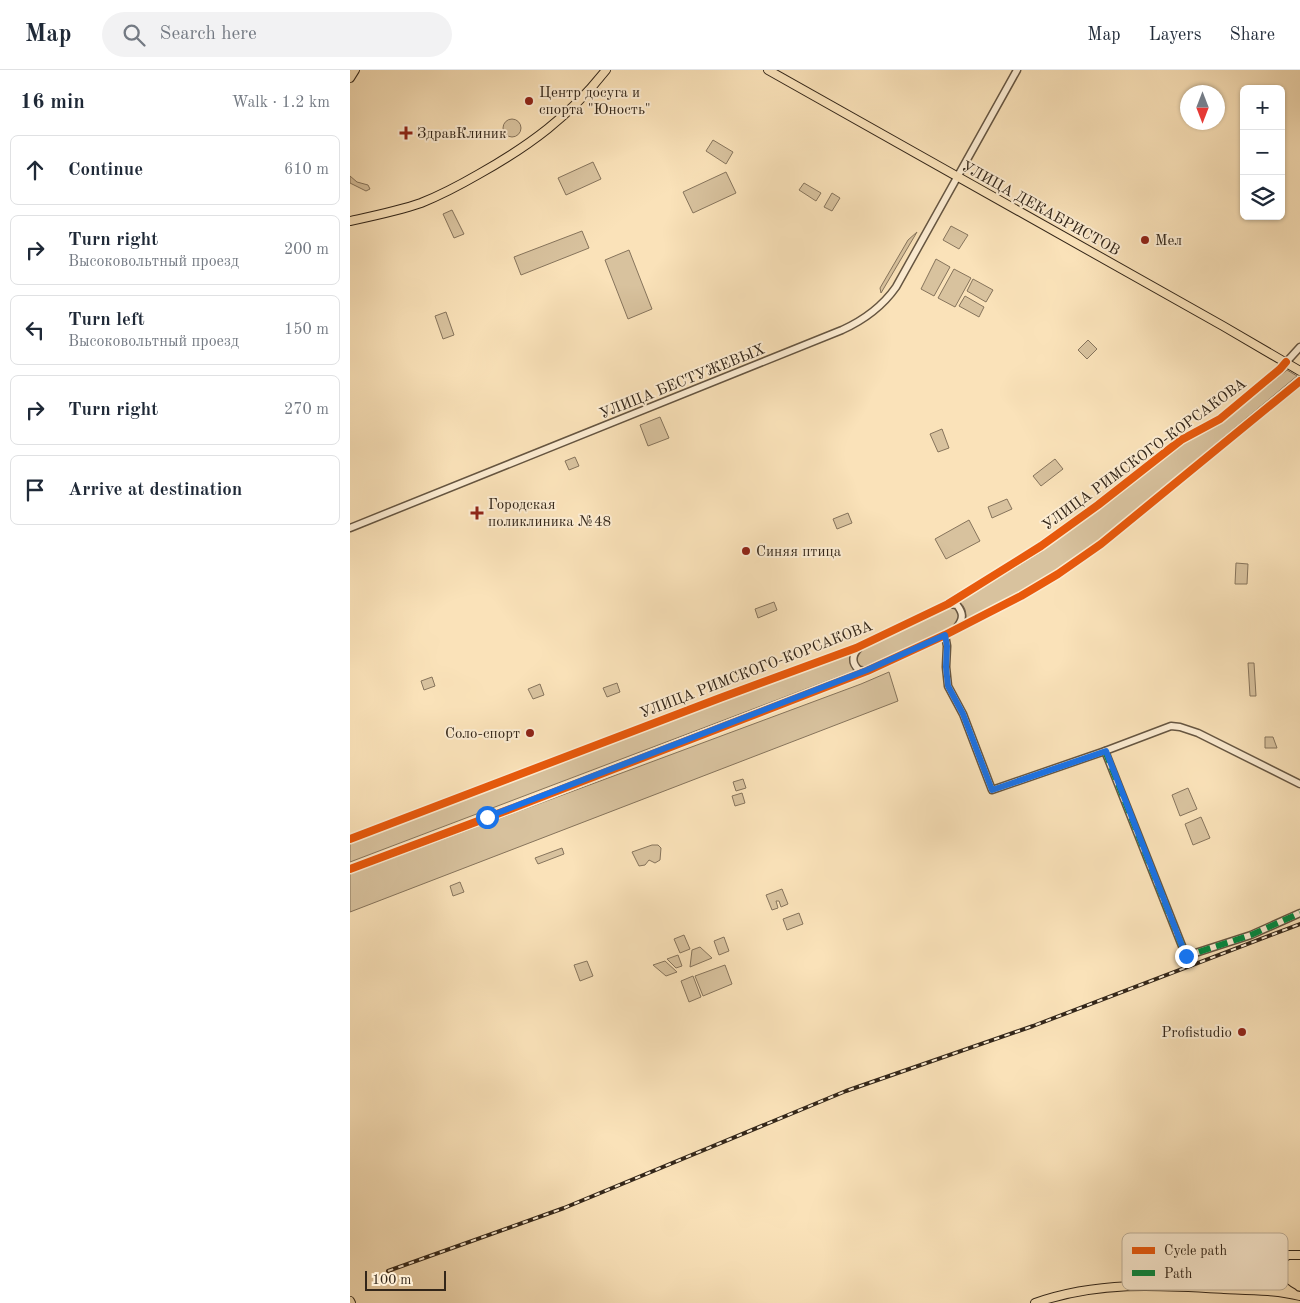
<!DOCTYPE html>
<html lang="en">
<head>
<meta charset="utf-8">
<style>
	:root { --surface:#fff; --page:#f2f2f3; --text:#1f2937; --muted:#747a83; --line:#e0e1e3 }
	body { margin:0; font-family:"Old Standard TT",serif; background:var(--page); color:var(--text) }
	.controls { position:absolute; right:15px; top:15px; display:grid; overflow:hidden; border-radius:8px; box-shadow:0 1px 4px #0004 }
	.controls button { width:45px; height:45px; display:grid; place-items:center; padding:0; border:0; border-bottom:1px solid var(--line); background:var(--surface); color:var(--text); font:25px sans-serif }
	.compass { position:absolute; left:830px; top:15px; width:45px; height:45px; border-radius:50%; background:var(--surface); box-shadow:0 1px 4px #0004; rotate:180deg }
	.scale { position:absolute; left:15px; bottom:12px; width:81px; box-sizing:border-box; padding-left:5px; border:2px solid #332619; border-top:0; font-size:14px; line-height:18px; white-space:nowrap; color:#332619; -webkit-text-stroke:4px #fcecd2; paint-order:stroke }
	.stop { position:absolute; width:15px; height:15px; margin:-11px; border:4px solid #1a73e8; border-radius:50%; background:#fff }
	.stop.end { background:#1a73e8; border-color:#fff; box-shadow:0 1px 5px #0008 }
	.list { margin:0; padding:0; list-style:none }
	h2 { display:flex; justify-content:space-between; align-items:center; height:65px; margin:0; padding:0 20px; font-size:21px }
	h2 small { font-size:16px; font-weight:400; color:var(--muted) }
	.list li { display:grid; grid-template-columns:32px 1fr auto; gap:15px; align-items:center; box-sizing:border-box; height:70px; margin:0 10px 10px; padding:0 10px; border:1px solid var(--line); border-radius:8px }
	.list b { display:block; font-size:19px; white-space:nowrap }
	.list p { margin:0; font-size:16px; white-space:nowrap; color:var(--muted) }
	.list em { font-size:16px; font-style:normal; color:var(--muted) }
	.icon { flex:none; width:28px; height:28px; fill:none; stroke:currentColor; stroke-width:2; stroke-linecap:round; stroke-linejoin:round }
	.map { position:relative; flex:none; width:950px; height:1233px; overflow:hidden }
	header { display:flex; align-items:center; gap:30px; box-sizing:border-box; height:70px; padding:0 25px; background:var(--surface); border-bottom:1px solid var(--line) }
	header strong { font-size:24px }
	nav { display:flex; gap:28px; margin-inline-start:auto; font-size:18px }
	.search { width:350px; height:45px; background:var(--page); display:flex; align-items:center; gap:12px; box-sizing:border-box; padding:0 18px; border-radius:28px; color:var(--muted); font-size:19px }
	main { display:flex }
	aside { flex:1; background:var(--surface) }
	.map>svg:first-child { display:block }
	.green { fill:#d8c29e; stroke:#86745c }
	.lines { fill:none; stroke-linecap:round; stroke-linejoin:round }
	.minor-casing { stroke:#655541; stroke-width:9 }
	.major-casing { stroke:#332619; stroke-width:10 }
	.minor { stroke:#fcecd2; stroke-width:6 }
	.major { stroke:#fae2b9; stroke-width:8 }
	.rail-casing { stroke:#332619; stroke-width:4 }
	.rail { stroke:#fcecd2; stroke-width:2; stroke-dasharray:5.5; stroke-linecap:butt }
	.quiet { stroke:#00873e; stroke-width:6; stroke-dasharray:12 6; stroke-linecap:butt }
	.cycleway-casing { stroke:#fcecd2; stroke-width:11 }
	.cycleway { stroke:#e8590c; stroke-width:8 }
	.route { stroke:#1a73e8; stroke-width:6 }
	.poi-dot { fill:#8f2418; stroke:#fcecd2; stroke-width:2 }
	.labels { text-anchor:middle; stroke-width:4; stroke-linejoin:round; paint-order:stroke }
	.poi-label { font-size:15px; fill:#332619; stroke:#fcecd2; text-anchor:start }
	.street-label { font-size:15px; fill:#332619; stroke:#fcecd2 }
	.key { fill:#fcecd2; stroke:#c0b19a; stroke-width:1 }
	.key-label { font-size:14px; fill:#332619 }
</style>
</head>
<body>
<header>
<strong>Map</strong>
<div class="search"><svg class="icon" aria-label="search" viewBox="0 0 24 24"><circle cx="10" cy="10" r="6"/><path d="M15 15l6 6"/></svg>Search here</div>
<nav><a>Map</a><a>Layers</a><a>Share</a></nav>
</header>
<main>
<aside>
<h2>16 min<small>Walk · 1.2 km</small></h2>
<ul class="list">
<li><svg class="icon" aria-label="ahead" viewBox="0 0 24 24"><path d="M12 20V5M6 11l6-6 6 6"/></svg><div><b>Continue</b></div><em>610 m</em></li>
<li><svg class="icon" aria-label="right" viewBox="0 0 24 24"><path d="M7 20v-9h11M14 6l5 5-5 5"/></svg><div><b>Turn right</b><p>Высоковольтный проезд</p></div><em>200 m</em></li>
<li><svg class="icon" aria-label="left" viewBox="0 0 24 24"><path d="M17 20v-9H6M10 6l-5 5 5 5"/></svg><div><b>Turn left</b><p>Высоковольтный проезд</p></div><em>150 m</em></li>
<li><svg class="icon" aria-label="right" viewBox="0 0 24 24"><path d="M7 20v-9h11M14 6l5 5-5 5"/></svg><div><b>Turn right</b></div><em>270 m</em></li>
<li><svg class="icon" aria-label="arrive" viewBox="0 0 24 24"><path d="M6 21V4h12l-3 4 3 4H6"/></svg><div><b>Arrive at destination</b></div></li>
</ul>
</aside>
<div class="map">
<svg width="950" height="1233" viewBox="0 0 950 1233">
	<rect width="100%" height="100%" fill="#fae2b9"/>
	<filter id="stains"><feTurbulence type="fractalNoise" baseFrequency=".004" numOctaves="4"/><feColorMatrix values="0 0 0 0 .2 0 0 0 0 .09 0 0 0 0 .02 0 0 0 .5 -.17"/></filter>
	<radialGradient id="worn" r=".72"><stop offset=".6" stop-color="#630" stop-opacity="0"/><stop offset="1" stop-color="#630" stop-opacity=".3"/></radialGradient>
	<g class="green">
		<circle cx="162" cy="58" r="9"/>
		<path d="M363,70L383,82L376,94L356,81Z"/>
		<path d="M243,92L251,109L216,125L208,108Z"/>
		<path d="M376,102L386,123L343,143L333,122Z"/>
		<path d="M0,106L7,112L18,115L20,119L16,121L0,113Z"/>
		<path d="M454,113L471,123L466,131L449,120Z"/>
		<path d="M482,123L490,128L482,141L474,137Z"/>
		<path d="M102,140L114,164L104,168L93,144Z"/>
		<path d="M601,156L618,165L609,179L593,170Z"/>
		<path d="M232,161L239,178L171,205L164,187Z"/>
		<path d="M567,162L531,223L530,218L558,170Z"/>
		<path d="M279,180L302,239L278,249L255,190Z"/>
		<path d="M586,189L600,197L584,226L571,219Z"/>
		<path d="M604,199L621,208L605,237L588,228Z"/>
		<path d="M623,209L643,220L636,232L617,221Z"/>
		<path d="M615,226L634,237L629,247L609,236Z"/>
		<path d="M96,242L104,265L93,269L85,246Z"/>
		<path d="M738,270L747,279L737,289L728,280Z"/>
		<path d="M937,300L947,306L757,464L701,504L616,551C616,542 616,537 609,532L691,482L834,373L870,354Z"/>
		<path d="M310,347L319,368L298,376L290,355Z"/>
		<path d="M592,359L599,378L588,382L580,364Z"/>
		<path d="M225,387L229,396L219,400L215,391Z"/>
		<path d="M705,389L713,399L691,416L683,406Z"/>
		<path d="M657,429L662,439L642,448L638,437Z"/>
		<path d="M498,443L502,453L487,459L483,449Z"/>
		<path d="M619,450L630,471L596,489L585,469Z"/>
		<path d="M886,493L898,494L897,514H885Z"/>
		<path d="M424,532L427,540L408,548L405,539Z"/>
		<path d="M600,537L607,540L609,546L605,557L556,581L0,792V772L506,581Z"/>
		<path d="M898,593H904L906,626H900Z"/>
		<path d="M539,602L548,631L0,842V804L511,614Z"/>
		<path d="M82,607L85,616L74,620L71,611Z"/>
		<path d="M267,613L270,622L257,627L253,618Z"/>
		<path d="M190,614L194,625L183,629L178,619Z"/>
		<path d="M915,667H923L927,678H915Z"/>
		<path d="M393,709L396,718L386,721L383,712Z"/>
		<path d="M838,718L847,739L830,746L822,725Z"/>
		<path d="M392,723L395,733L385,736L382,726Z"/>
		<path d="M851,747L860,768L843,775L835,754Z"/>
		<path d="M302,775H308L311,778L310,790L305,793L299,790L295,795L289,796L282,782Z"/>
		<path d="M212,778L214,784L188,794L185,788Z"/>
		<path d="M110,812L114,822L103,826L100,816Z"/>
		<path d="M432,819L438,834L431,837L429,831H426L428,838L422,840L416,825Z"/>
		<path d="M449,843L453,854L437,860L433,849Z"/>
		<path d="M334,865L340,879L330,883L324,869Z"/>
		<path d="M374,867L379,881L369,885L364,871Z"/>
		<path d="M350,877L362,888L340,897L342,880Z"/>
		<path d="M328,885L332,896L326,898L317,889Z"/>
		<path d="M237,891L243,906L230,911L224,895Z"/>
		<path d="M315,891L327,902L316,906L303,895Z"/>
		<path d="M375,895L382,914L353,926L345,906Z"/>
		<path d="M343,906L351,927L339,932L331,911Z"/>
	</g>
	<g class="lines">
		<defs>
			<g id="minor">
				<path d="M0,458L492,260C514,250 532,237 546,217L667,0"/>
				<path d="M598,534L607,535C613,543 614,548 607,557"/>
				<path d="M595,565L597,576L596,597L598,616L613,644L642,720L755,681L821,656L830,657L848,663L950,714"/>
				<path d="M509,578C502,585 501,593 509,600L516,601"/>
				<path d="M755,681L836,886L901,865L950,843"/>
				<path d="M0,769L370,628L506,578L598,534L676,486L748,435L831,370L870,349L930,299L950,277"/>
				<path d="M0,799L163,738L517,601L595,565L671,526L708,504L751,474L950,311"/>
			</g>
			<g id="major">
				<path d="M418,0L873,256L950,301"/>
				<path d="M0,8L5,0"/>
				<path d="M0,151C23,146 48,141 71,133C91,125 110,115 129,104C179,76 220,46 256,0"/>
				<path d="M938,1185L929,1191C921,1205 930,1216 943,1223"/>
				<path d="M863,1216L882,1209L899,1195L911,1189L923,1185H950"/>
				<path d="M0,1231L1,1233"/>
				<path d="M685,1233C748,1211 808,1215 874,1219C899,1220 926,1220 950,1226"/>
			</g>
		</defs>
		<use href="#minor" class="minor-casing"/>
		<use href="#major" class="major-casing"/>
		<use href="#minor" class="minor"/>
		<use href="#major" class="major"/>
		<defs>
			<path id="rail" d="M38,1201L214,1138L496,1021L683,956L950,854"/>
		</defs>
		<use href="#rail" class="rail-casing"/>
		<use href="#rail" class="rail"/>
		<path class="quiet" d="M755,681L836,886L901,865L950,843"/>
		<defs>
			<g id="cycleway">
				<path d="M0,769L370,628L506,578L598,534L691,476L748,435L831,370L870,349L930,299L936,292"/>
				<path d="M0,799L163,738L517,601L595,565L671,526L708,504L751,474L950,311"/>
			</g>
		</defs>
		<use href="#cycleway" class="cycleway-casing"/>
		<use href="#cycleway" class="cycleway"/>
	</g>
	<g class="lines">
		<path class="route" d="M137,747L517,600L595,565L597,576L596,597L598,616L613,644L642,720L756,681L836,886"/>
	</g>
	<g class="poi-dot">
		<circle cx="179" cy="31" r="5"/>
		<path d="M53.5 55.5h5v5h5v5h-5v5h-5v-5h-5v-5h5z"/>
		<circle cx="795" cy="170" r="5"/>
		<path d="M124.5 435.5h5v5h5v5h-5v5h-5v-5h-5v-5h5z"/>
		<circle cx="396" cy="481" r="5"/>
		<circle cx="180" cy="663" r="5"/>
		<circle cx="892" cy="962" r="5"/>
	</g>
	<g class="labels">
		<g class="poi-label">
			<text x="189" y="27">Центр досуга и<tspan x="189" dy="17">спорта "Юность"</tspan></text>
			<text x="67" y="68">ЗдравКлиник</text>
			<text x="805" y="175">Мел</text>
			<text x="138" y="439">Городская<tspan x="138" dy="17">поликлиника №48</tspan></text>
			<text x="406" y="486">Синяя птица</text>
			<text x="170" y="668" text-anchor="end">Соло-спорт</text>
			<text x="882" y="967" text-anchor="end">Profistudio</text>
		</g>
		<g class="street-label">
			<text transform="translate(691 138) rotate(29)" y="5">УЛИЦА ДЕКАБРИСТОВ</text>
			<text transform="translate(332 311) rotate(-22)" y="5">УЛИЦА БЕСТУЖЕВЫХ</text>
			<text transform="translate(794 384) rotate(-36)" y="5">УЛИЦА РИМСКОГО-КОРСАКОВА</text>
			<text transform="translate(406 599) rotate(-21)" y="5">УЛИЦА РИМСКОГО-КОРСАКОВА</text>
		</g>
	</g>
	<rect x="772" y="1163" width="166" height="57" rx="8" class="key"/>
	<rect x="782" y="1177" width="23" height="7" fill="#e8590c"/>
	<rect x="782" y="1200" width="23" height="6" fill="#00873e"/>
	<g class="key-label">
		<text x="814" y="1185">Cycle path</text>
		<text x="814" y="1208">Path</text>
	</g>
	<rect width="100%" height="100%" filter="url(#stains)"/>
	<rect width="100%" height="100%" fill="url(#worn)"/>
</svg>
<div class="controls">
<button>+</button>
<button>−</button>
<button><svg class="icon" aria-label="layers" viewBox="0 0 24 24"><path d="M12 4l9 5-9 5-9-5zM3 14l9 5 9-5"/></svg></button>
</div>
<svg class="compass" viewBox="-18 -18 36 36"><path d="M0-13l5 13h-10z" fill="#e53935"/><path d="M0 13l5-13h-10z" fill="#747a83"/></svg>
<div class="scale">100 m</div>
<div class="stop" style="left:137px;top:747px"></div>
<div class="stop end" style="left:836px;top:886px"></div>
</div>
</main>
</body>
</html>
